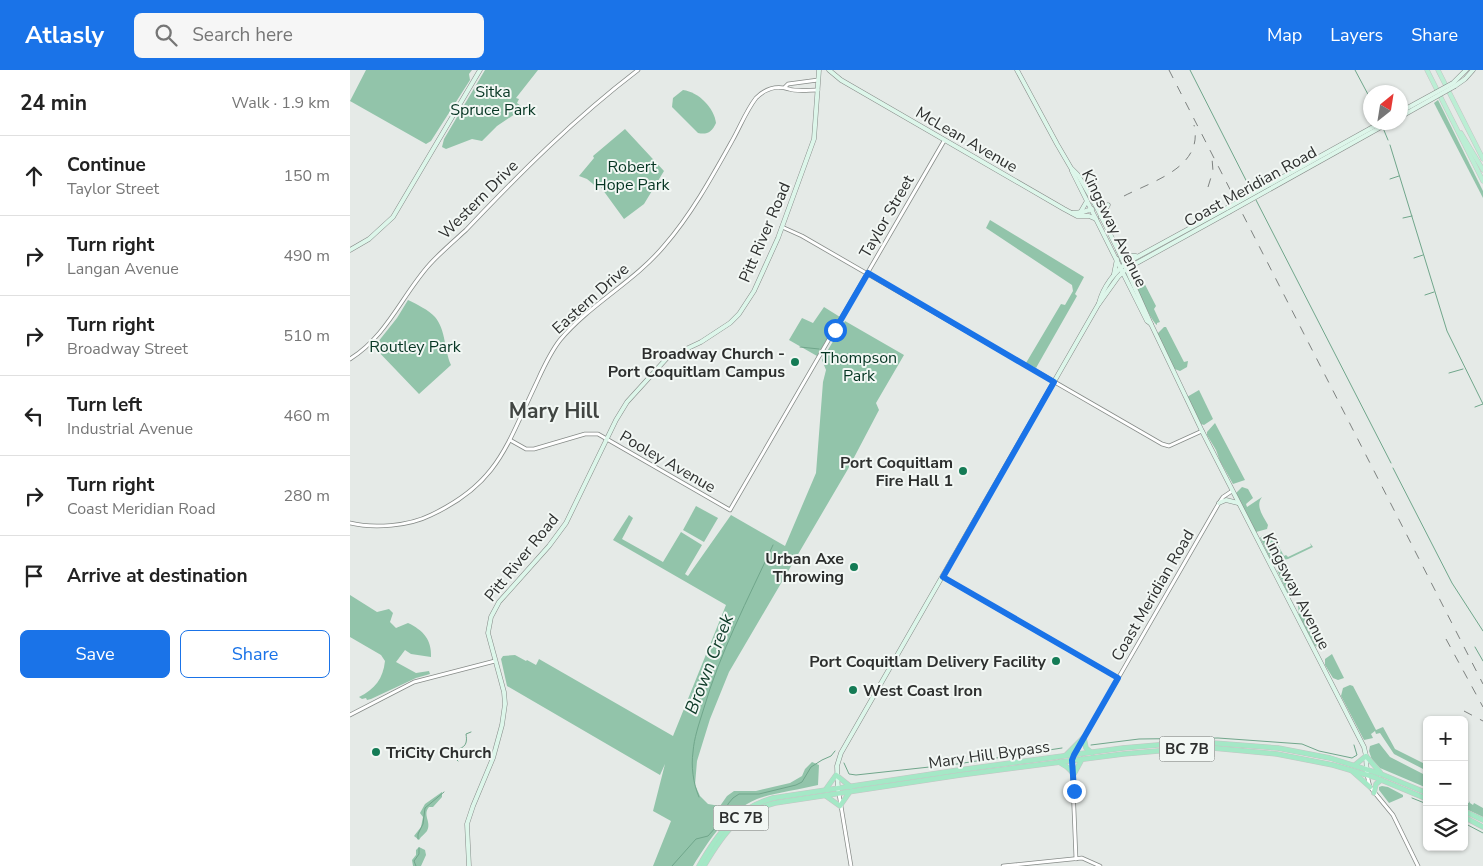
<!DOCTYPE html>
<html lang="en">
<head>
<meta charset="utf-8">
<style>
	:root { --surface:#fff; --page:#f6f6f6; --text:#222; --muted:#767676; --line:#e0e0e0; --accent:#1a73e8 }
	body { margin:0; font-family:"Nunito Sans",sans-serif; background:var(--page); color:var(--text) }
	.controls { position:absolute; right:15px; bottom:15px; display:grid; overflow:hidden; border-radius:8px; box-shadow:0 1px 4px #0004 }
	.controls button { width:45px; height:45px; display:grid; place-items:center; padding:0; border:0; border-bottom:1px solid var(--line); background:var(--surface); color:var(--text); font:25px sans-serif }
	.compass { position:absolute; left:1013px; top:15px; width:45px; height:45px; border-radius:50%; background:var(--surface); box-shadow:0 1px 4px #0004; rotate:30deg }
	.stop { position:absolute; width:15px; height:15px; margin:-11px; border:4px solid #1a73e8; border-radius:50%; background:#fff }
	.stop.end { background:#1a73e8; border-color:#fff; box-shadow:0 1px 5px #0008 }
	.list { margin:0; padding:0; list-style:none }
	h2 { display:flex; justify-content:space-between; align-items:center; height:65px; margin:0; padding:0 20px; font-size:21px }
	h2 small { font-size:16px; font-weight:400; color:var(--muted) }
	.list li { display:grid; grid-template-columns:32px 1fr auto; gap:15px; align-items:center; box-sizing:border-box; height:80px; padding:0 20px; border-top:1px solid var(--line) }
	.list b { display:block; font-size:19px; white-space:nowrap }
	.list p { margin:0; font-size:16px; white-space:nowrap; color:var(--muted) }
	.list em { font-size:16px; font-style:normal; color:var(--muted) }
	.actions { display:flex; gap:10px; padding:15px 20px }
	.actions a { flex:1; padding:11px 0; border:1px solid var(--accent); border-radius:8px; text-align:center; font-size:18px; color:var(--accent) }
	.actions .main { background:var(--accent); color:#fff }
	.icon { flex:none; width:28px; height:28px; fill:none; stroke:currentColor; stroke-width:2; stroke-linecap:round; stroke-linejoin:round }
	.map { position:relative; flex:none; width:1133px; height:796px; overflow:hidden }
	header { display:flex; align-items:center; gap:30px; box-sizing:border-box; height:70px; padding:0 25px; background:var(--accent); color:#fff }
	header strong { font-size:24px }
	nav { display:flex; gap:28px; margin-inline-start:auto; font-size:18px }
	.search { width:350px; height:45px; background:var(--page); display:flex; align-items:center; gap:12px; box-sizing:border-box; padding:0 18px; border-radius:8px; color:var(--muted); font-size:19px }
	main { display:flex }
	aside { flex:1; background:var(--surface) }
	.map>svg:first-child { display:block }
	.green { fill:#92c4aa }
	.lines { fill:none; stroke-linecap:round; stroke-linejoin:round }
	.stream { stroke:#70a68b; stroke-width:1 }
	.tertiary-casing { stroke:#868b88; stroke-width:4.5 }
	.secondary-casing { stroke:#868b88; stroke-width:5 }
	.primary-casing { stroke:#c4c5c4; stroke-width:5 }
	.trunk-casing { stroke:#c4c5c4; stroke-width:5.5 }
	.tertiary { stroke:#fff; stroke-width:3 }
	.secondary { stroke:#ddf6ea; stroke-width:4 }
	.primary { stroke:#bbeed4; stroke-width:4 }
	.trunk { stroke:#a4e8c6; stroke-width:4.5 }
	.rail { stroke:#7e8280; stroke-width:1; stroke-dasharray:9 9; stroke-linecap:butt }
	.secondary-bridge-casing { stroke:#868b88; stroke-width:5; stroke-linecap:butt }
	.secondary-bridge { stroke:#ddf6ea; stroke-width:4 }
	.route { stroke:#1a73e8; stroke-width:6 }
	.poi-dot { fill:#147b55; stroke:#f2f7f4; stroke-width:2 }
	.labels { text-anchor:middle; stroke-width:4; stroke-linejoin:round; paint-order:stroke }
	.shield { fill:#f2f7f4; stroke:#686b69; stroke-width:1 }
	.shield-label { font-size:15px; font-weight:bold; fill:#2d2f2e }
	.park-label { font-size:16px; fill:#063623; stroke:#f2f7f4 }
	.street-label { font-size:16px; fill:#2d2f2e; stroke:#f2f7f4 }
	.poi-label { font-size:16px; font-weight:bold; fill:#2d2f2e; stroke:#f2f7f4; text-anchor:end }
	.water-label { font-size:18px; font-style:italic; fill:#0e3b28; stroke:#f2f7f4 }
	.district-label { font-size:21px; font-weight:bold; fill:#414542; stroke:#f2f7f4 }
</style>
</head>
<body>
<header>
<strong>Atlasly</strong>
<div class="search"><svg class="icon" aria-label="search" viewBox="0 0 24 24"><circle cx="10" cy="10" r="6"/><path d="M15 15l6 6"/></svg>Search here</div>
<nav><a>Map</a><a>Layers</a><a>Share</a></nav>
</header>
<main>
<aside>
<h2>24 min<small>Walk · 1.9 km</small></h2>
<ul class="list">
<li><svg class="icon" aria-label="ahead" viewBox="0 0 24 24"><path d="M12 20V5M6 11l6-6 6 6"/></svg><div><b>Continue</b><p>Taylor Street</p></div><em>150 m</em></li>
<li><svg class="icon" aria-label="right" viewBox="0 0 24 24"><path d="M7 20v-9h11M14 6l5 5-5 5"/></svg><div><b>Turn right</b><p>Langan Avenue</p></div><em>490 m</em></li>
<li><svg class="icon" aria-label="right" viewBox="0 0 24 24"><path d="M7 20v-9h11M14 6l5 5-5 5"/></svg><div><b>Turn right</b><p>Broadway Street</p></div><em>510 m</em></li>
<li><svg class="icon" aria-label="left" viewBox="0 0 24 24"><path d="M17 20v-9H6M10 6l-5 5 5 5"/></svg><div><b>Turn left</b><p>Industrial Avenue</p></div><em>460 m</em></li>
<li><svg class="icon" aria-label="right" viewBox="0 0 24 24"><path d="M7 20v-9h11M14 6l5 5-5 5"/></svg><div><b>Turn right</b><p>Coast Meridian Road</p></div><em>280 m</em></li>
<li><svg class="icon" aria-label="arrive" viewBox="0 0 24 24"><path d="M6 21V4h12l-3 4 3 4H6"/></svg><div><b>Arrive at destination</b></div></li>
</ul>
<div class="actions"><a class="main">Save</a><a>Share</a></div>
</aside>
<div class="map">
<svg width="1133" height="796" viewBox="0 0 1133 796">
	<rect width="100%" height="100%" fill="#e5eae7"/>
	<g class="green">
		<path d="M16,0H122L119,4L120,10L81,71L76,74L0,31Z"/>
		<path d="M135,0H188L166,28L169,29L167,33L174,38L147,56L132,71L122,69L96,79L92,77L94,69Z"/>
		<path d="M333,20C349,22 364,38 366,53C362,62 357,65 348,63L322,37L323,28Z"/>
		<path d="M1088,30L1133,121V128L1084,33Z"/>
		<path d="M275,59L314,101L294,134L274,149L250,116L248,118L237,109L229,106L244,88L243,86Z"/>
		<path d="M640,150L734,207L725,224L727,226L686,298L676,293L711,234L715,235L723,221L722,215L636,158Z"/>
		<path d="M786,197L806,236L804,239L810,252L807,253V255C800,250 784,213 783,205C783,202 785,200 786,197Z"/>
		<path d="M58,230C66,234 79,240 85,247C96,260 94,279 101,295L69,324L24,277L47,248Z"/>
		<path d="M474,237L490,247L467,286L439,270L452,248L463,253Z"/>
		<path d="M495,251L554,285L526,333L529,340L498,399L379,602L360,649L347,691L345,715L350,726L358,734L370,736L377,726L384,721H406L440,713L452,706L455,699L462,692L469,695L468,715C448,720 427,722 407,729C378,741 359,770 343,796H303L321,751L303,741L315,694L310,705L157,616L151,589L153,586L165,585L176,591L177,590L186,595L189,589L323,666L376,535L263,470L279,445L283,448L272,469L313,492L331,462L352,475L335,504L338,506L381,445L435,476L466,403L473,312L476,300L472,290Z"/>
		<path d="M814,257H816L834,292L838,291L837,297L830,301L822,298L807,264Z"/>
		<path d="M849,320L863,349L854,355L851,354L837,327Z"/>
		<path d="M865,353L895,410L883,414L870,391L866,380L857,365V362Z"/>
		<path d="M892,417L898,419L903,428L896,434L897,437L912,427C905,436 913,446 918,455L917,459L906,462L886,423Z"/>
		<path d="M346,436L368,448L354,472L333,460Z"/>
		<path d="M923,461L924,462L922,464L934,486L936,485L938,487L961,476L960,473L963,477L938,489L922,492L910,468L912,466Z"/>
		<path d="M938,493L935,497L944,517L951,522L944,525L938,524L927,500L928,497Z"/>
		<path d="M0,525L27,542L39,539L43,543L40,552L46,558L58,553C73,560 82,570 81,587L61,584L55,580L46,592L66,603L79,601L80,604L66,608L21,629L17,630L16,628L12,629L9,627C25,619 33,609 35,591L31,585L0,567Z"/>
		<path d="M954,531L963,555L977,576L969,578L965,576L949,546L948,535Z"/>
		<path d="M982,584L994,608L988,610L983,608L975,595V589Z"/>
		<path d="M1000,615L1003,616L1026,660L1033,657L1045,679L1077,695V701L1044,684L1030,663L1026,664L1025,661L1021,664L1023,668L1014,670L991,626L993,618Z"/>
		<path d="M1029,673L1040,687L1077,706V718L1030,698L1022,690L1019,681L1020,676Z"/>
		<path d="M1032,716L1038,717L1053,725V727L1039,733L1029,720V717Z"/>
		<path d="M92,722V727L83,737H79C72,745 82,752 77,761C75,764 71,766 69,770L64,766L71,757L73,747L70,743L75,734Z"/>
		<path d="M1116,729V732L1119,733L1120,731V733L1123,735L1124,733L1133,738V747L1114,738V730Z"/>
		<path d="M69,777L75,780L76,785L71,796H63L62,790L66,785V780Z"/>
	</g>
	<g class="lines">
		<g class="stream">
			<path d="M840,0L902,122"/>
			<path d="M1005,0L1021,30"/>
			<path d="M1033,58L1038,70"/>
			<path d="M1040,75L1097,261L1133,334"/>
			<path d="M1040,109L1049,106"/>
			<path d="M906,130L1041,393"/>
			<path d="M1053,148L1062,146"/>
			<path d="M1064,188L1073,185"/>
			<path d="M1075,225L1084,222"/>
			<path d="M450,277L469,279"/>
			<path d="M1099,303L1113,299"/>
			<path d="M1125,337L1133,334"/>
			<path d="M1043,398L1102,513L1133,561"/>
			<path d="M1125,577L1133,591"/>
			<path d="M741,675L789,669L868,668L952,674L969,681L1002,688L1007,685L1004,675"/>
			<path d="M108,691L104,687L110,685L109,679C117,676 117,671 116,664L121,662"/>
			<path d="M494,693L499,704L506,705L607,694L712,678"/>
			<path d="M349,727C343,713 341,696 343,682C344,668 349,654 353,641C370,582 398,529 423,475"/>
			<path d="M1062,728L1077,734"/>
			<path d="M1114,753L1133,763"/>
			<path d="M68,769V764L73,754L75,738L94,722"/>
			<path d="M66,796L64,791L69,784V778"/>
			<path d="M322,796L346,769L358,766L374,748L378,734L383,728L389,724H409L446,715L452,712L461,697L472,690L481,686L485,681"/>
		</g>
		<defs>
			<g id="tertiary">
				<path d="M435,17L438,14L468,10"/>
				<path d="M432,157L452,166L812,374L819,376L852,361"/>
				<path d="M0,289C37,266 52,225 80,194C91,182 104,171 116,160C170,103 225,48 288,0"/>
				<path d="M160,370L176,379H184L235,364H248L380,440L594,71"/>
				<path d="M0,453C24,459 59,456 81,445C147,414 156,377 185,316C192,301 199,284 210,270C240,234 284,212 314,176C341,145 362,107 382,71C390,57 396,41 406,28C416,18 426,15 439,19C447,22 459,20 468,20"/>
				<path d="M593,507L768,608"/>
				<path d="M0,645L64,612L145,591"/>
				<path d="M1017,705L1020,717L1043,745L1068,796"/>
				<path d="M489,724L501,796"/>
				<path d="M726,789L722,691L724,685L869,433L873,427L882,421"/>
				<path d="M653,796L732,788L750,796"/>
			</g>
			<g id="secondary">
				<path d="M479,0L491,10L714,139L727,146H739L746,149"/>
				<path d="M667,0L707,74L721,98L728,105L747,138L768,180L801,254L852,361L1014,677L1016,686L1017,705"/>
				<path d="M1103,13L1116,0"/>
				<path d="M1105,16L1115,9L1123,0"/>
				<path d="M722,101L797,251L801,254"/>
				<path d="M722,143L733,142L742,139"/>
				<path d="M730,143L737,131"/>
				<path d="M751,147L758,135"/>
				<path d="M0,180L19,169L43,147L130,0"/>
				<path d="M768,180L776,185L786,186"/>
				<path d="M764,204L767,189"/>
				<path d="M781,208L784,193"/>
				<path d="M749,233C753,217 765,201 778,192L877,138"/>
				<path d="M869,433L876,430L888,433"/>
				<path d="M488,720L487,696L491,683L748,235L768,207L776,199L879,142"/>
				<path d="M119,796L117,754L123,736L143,688L152,655L155,634L154,622L138,563L141,547L149,532L199,476L216,453L266,350L277,332L317,288L351,272L380,253L389,244L404,221L428,168L464,69L469,0"/>
			</g>
			<g id="primary">
				<path d="M1077,0L1133,111"/>
				<path d="M1088,0L1133,89"/>
				<path d="M1111,63L1133,100"/>
			</g>
			<g id="trunk">
				<path d="M734,668L736,678L742,683"/>
				<path d="M716,685L734,667"/>
				<path d="M709,692L717,697L724,704L732,689"/>
				<path d="M1005,695L1016,686L1030,702"/>
				<path d="M1002,701L1020,717"/>
				<path d="M476,719L486,705L501,717"/>
				<path d="M1024,723L1026,714L1031,710"/>
				<path d="M476,726L490,736L499,723"/>
				<path d="M1114,741L1133,750"/>
				<path d="M1114,747L1133,757"/>
				<path d="M349,796C368,763 385,739 423,728L609,700L773,678L831,673H863L928,678L980,688L1031,704L1077,723"/>
				<path d="M354,796C373,764 387,743 425,733L610,705L773,684L831,679L863,678L927,684L983,695L1024,707L1077,729"/>
			</g>
		</defs>
		<use href="#tertiary" class="tertiary-casing"/>
		<use href="#secondary" class="secondary-casing"/>
		<use href="#primary" class="primary-casing"/>
		<use href="#trunk" class="trunk-casing"/>
		<use href="#tertiary" class="tertiary"/>
		<use href="#secondary" class="secondary"/>
		<use href="#primary" class="primary"/>
		<use href="#trunk" class="trunk"/>
		<g class="rail">
			<path d="M819,0L1133,614"/>
			<path d="M858,117L863,101L862,88"/>
			<path d="M774,126C803,111 854,97 844,55"/>
			<path d="M1096,569L1133,637"/>
			<path d="M1114,641L1133,651"/>
		</g>
		<defs>
			<g id="secondary-bridge">
				<path d="M1050,42L1103,13"/>
				<path d="M1050,47L1105,16"/>
				<path d="M877,138L1032,52"/>
				<path d="M879,142L1040,52"/>
			</g>
		</defs>
		<use href="#secondary-bridge" class="secondary-bridge-casing"/>
		<use href="#secondary-bridge" class="secondary-bridge"/>
	</g>
	<g class="lines">
		<path class="route" d="M485,260L518,203L704,312L593,507L768,608L724,685L722,690L724,721"/>
	</g>
	<g class="poi-dot">
		<circle cx="445" cy="292" r="5"/>
		<circle cx="613" cy="401" r="5"/>
		<circle cx="504" cy="497" r="5"/>
		<circle cx="706" cy="591" r="5"/>
		<circle cx="503" cy="620" r="5"/>
		<circle cx="26" cy="682" r="5"/>
	</g>
	<g class="labels">
		<g class="shield">
			<rect x="809.5" y="666.5" width="55" height="25" rx="4"/>
			<rect x="363.5" y="735.5" width="55" height="25" rx="4"/>
		</g>
		<g class="shield-label">
			<text x="837" y="684">BC 7B</text>
			<text x="391" y="753">BC 7B</text>
		</g>
		<g class="park-label">
			<text x="143" y="27">Sitka<tspan x="143" dy="18">Spruce Park</tspan></text>
			<text x="282" y="102">Robert<tspan x="282" dy="18">Hope Park</tspan></text>
			<text x="65" y="282">Routley Park</text>
			<text x="509" y="293">Thompson<tspan x="509" dy="18">Park</tspan></text>
		</g>
		<g class="street-label">
			<text transform="translate(617 69) rotate(30)" y="6">McLean Avenue</text>
			<text transform="translate(900 116) rotate(-29)" y="6">Coast Meridian Road</text>
			<text transform="translate(128 129) rotate(-45)" y="6">Western Drive</text>
			<text transform="translate(536 146) rotate(-60)" y="6">Taylor Street</text>
			<text transform="translate(765 158) rotate(64)" y="6">Kingsway Avenue</text>
			<text transform="translate(414 162) rotate(-67)" y="6">Pitt River Road</text>
			<text transform="translate(240 228) rotate(-42)" y="6">Eastern Drive</text>
			<text transform="translate(318 391) rotate(30)" y="6">Pooley Avenue</text>
			<text transform="translate(171 487) rotate(-51)" y="6">Pitt River Road</text>
			<text transform="translate(947 521) rotate(63)" y="6">Kingsway Avenue</text>
			<text transform="translate(802 525) rotate(-60)" y="6">Coast Meridian Road</text>
			<text transform="translate(639 684) rotate(-8)" y="6">Mary Hill Bypass</text>
		</g>
		<g class="poi-label">
			<text x="435" y="289">Broadway Church -<tspan x="435" dy="18">Port Coquitlam Campus</tspan></text>
			<text x="603" y="398">Port Coquitlam<tspan x="603" dy="18">Fire Hall 1</tspan></text>
			<text x="494" y="494">Urban Axe<tspan x="494" dy="18">Throwing</tspan></text>
			<text x="696" y="597">Port Coquitlam Delivery Facility</text>
			<text x="513" y="626" text-anchor="start">West Coast Iron</text>
			<text x="36" y="688" text-anchor="start">TriCity Church</text>
		</g>
		<g class="water-label">
			<text transform="translate(359 594) rotate(-69)" y="6">Brown Creek</text>
		</g>
		<g class="district-label">
			<text x="204" y="348">Mary Hill</text>
		</g>
	</g>
</svg>
<div class="controls">
<button>+</button>
<button>−</button>
<button><svg class="icon" aria-label="layers" viewBox="0 0 24 24"><path d="M12 4l9 5-9 5-9-5zM3 14l9 5 9-5"/></svg></button>
</div>
<svg class="compass" viewBox="-18 -18 36 36"><path d="M0-13l5 13h-10z" fill="#e53935"/><path d="M0 13l5-13h-10z" fill="#767676"/></svg>
<div class="stop" style="left:485px;top:260px"></div>
<div class="stop end" style="left:724px;top:721px"></div>
</div>
</main>
</body>
</html>
